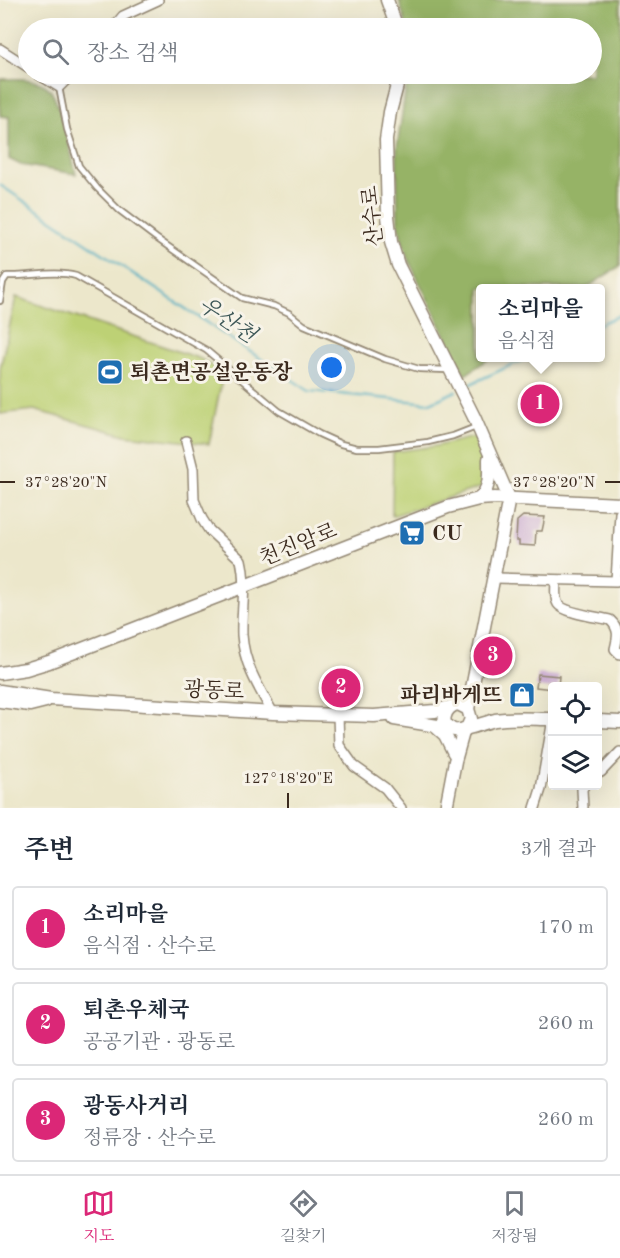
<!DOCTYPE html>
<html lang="ko">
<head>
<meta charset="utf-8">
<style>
	:root { --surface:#fff; --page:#f2f2f3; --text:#1f2937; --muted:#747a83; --line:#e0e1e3; --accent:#db2777 }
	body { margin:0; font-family:"Old Standard TT","Noto Serif KR",serif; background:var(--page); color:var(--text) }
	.controls { position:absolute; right:18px; bottom:18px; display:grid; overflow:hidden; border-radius:6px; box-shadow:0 6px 24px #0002 }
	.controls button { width:54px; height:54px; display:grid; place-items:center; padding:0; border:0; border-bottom:2px solid var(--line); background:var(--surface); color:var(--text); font:30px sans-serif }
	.you { position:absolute; left:332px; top:368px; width:21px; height:21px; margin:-15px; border:4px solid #fff; border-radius:50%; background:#1a73e8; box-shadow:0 0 0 9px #1a73e833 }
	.badge { display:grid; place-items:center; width:39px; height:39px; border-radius:50%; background:var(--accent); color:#fff; font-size:20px; font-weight:700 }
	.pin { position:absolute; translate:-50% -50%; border:3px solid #fff; box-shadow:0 2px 6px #0006 }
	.popup { position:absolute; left:476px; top:284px; width:129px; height:78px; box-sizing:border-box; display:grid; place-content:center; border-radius:6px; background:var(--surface); filter:drop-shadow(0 2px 4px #0005); font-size:20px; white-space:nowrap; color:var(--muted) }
	.popup b { font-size:22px; color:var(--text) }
	.popup::after { content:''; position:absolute; left:50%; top:100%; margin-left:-12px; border:12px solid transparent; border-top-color:var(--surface) }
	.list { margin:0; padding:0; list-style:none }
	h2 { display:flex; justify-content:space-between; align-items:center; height:78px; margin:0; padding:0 24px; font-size:26px }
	h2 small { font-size:20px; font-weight:400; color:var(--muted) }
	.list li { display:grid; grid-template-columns:39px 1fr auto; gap:18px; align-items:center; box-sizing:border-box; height:84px; margin:0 12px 12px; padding:0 12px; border:2px solid var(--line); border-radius:6px }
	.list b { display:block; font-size:22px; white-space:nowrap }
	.list p { margin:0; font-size:20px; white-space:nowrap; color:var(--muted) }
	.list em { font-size:20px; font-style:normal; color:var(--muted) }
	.icon { flex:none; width:33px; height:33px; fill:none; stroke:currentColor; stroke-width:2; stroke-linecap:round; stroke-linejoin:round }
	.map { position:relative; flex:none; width:620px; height:808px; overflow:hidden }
	.search { position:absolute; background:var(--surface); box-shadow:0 6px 24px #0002; left:18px; right:18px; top:18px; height:66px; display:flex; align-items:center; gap:15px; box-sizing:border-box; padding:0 21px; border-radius:33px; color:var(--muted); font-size:22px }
	.sheet { height:366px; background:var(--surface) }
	nav { display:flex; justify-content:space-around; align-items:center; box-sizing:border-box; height:84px; border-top:2px solid var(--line); background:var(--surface); font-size:16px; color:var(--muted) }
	nav a { display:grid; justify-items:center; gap:3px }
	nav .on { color:var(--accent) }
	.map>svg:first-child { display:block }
	.green { fill:#bdd175; stroke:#7c7e4a; stroke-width:1.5 }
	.forest { fill:#96b366; stroke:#686e42; stroke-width:1.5 }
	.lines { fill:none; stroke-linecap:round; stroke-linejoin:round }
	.stream { stroke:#41aac1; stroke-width:2 }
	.building { fill:#c29ecd }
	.lane-casing { stroke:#948874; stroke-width:8 }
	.street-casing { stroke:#948874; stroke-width:12 }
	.secondary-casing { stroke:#948874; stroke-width:15 }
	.lane { stroke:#fff; stroke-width:4.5 }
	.street { stroke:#fff; stroke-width:9 }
	.secondary { stroke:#fff; stroke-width:12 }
	.ticks { fill:none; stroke:#3b2a1e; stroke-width:2 }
	.labels { text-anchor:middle; stroke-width:6; stroke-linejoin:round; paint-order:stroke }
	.street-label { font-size:21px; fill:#3b2a1e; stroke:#f7f3e8 }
	.poi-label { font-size:21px; font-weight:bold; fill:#3b2a1e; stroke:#f7f3e8; text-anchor:start }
	.water-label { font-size:22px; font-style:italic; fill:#3d5757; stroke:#f7f3e8 }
	.ticks-label { font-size:15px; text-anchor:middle; fill:#3b2a1e; stroke:#f7f3e8; stroke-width:6; stroke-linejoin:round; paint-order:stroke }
</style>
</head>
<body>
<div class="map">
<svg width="620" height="808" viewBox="0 0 620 808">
	<rect width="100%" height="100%" fill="#f7f3e8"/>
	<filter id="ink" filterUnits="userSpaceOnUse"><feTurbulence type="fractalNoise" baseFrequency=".0167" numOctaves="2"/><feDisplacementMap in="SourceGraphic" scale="12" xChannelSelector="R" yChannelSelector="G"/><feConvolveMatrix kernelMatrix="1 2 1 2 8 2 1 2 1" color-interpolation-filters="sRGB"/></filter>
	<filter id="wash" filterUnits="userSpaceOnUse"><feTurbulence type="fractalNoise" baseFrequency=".008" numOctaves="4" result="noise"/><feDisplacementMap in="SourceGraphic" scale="24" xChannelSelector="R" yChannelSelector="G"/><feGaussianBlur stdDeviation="1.35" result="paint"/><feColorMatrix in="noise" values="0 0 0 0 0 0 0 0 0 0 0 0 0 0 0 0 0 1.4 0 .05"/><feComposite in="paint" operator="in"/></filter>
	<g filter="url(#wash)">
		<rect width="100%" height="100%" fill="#ece7cb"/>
		<g class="green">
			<path d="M16,297L201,359L223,374L209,444L125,435L34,410L0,414V369Z"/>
			<path d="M474,437L484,456L482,487L392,516L393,452L436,446Z"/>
		</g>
		<g class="forest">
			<path d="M399,0H620V266L586,288H480V358H490L465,375L407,257L398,225L397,147L408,74H592V28H407Z"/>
			<path d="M0,79C16,79 32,77 46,86C59,93 72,157 76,174L21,165L9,159V117L0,116Z"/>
		</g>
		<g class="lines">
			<g class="stream">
				<path d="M0,185L309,391L430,403L456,391"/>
				<path d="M600,324L620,315"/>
				<path d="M464,387L527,358"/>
			</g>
		</g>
		<g id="blocks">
			<g class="building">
				<path d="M523,516L545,517L542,531H536L535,546L519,545V541H516L517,521Z"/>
				<path d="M538,674L559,676L558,687H552V689L536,687Z"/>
				<path d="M332,677L352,678L351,699L330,697Z"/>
			</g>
		</g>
	</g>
	<g filter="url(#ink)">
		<use href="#blocks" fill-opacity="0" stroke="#948874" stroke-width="1.5"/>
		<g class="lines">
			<defs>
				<g id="lane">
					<path d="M59,87L67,129L79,166L97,188L119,210L156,238L242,298L274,306L289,313L304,325L385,359L419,369L448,370"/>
					<path d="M0,301L3,282L7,276C30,277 54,270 76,276L206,350L279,411L319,434L341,444L357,448H379L428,442L453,436L476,427"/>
				</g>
				<g id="street">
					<path d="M113,28L123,16L158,0"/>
					<path d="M0,49L28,67"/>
					<path d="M38,74L59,87L72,74"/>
					<path d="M186,441L193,469L194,500L202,519L209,530L241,560C247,585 241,610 242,635C244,665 259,688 273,713"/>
					<path d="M495,578L616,581L620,513"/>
					<path d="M556,580C556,587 554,598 558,604C564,613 598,617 610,620C620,629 618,637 615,649L620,654"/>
					<path d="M338,715L339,745L354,766L385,788L401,808"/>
					<path d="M598,771L601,772L620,752"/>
					<path d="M535,808L541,789L552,725"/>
					<path d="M583,808L582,789L584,786"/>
				</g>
				<g id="secondary">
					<path d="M387,0L397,28"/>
					<path d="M400,74L390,112L386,140L388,216L391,242L398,265L474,417L509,498L468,709"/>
					<path d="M479,499C491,488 489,474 489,459"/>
					<path d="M0,673L26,669L49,662L448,507L479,499L494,498L620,504"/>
					<path d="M0,691L51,699L273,713L374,716L435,711L450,707"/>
					<path d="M0,701L30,705L46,701"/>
					<path d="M394,719L450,728"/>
					<path d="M598,721L620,722"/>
					<path d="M435,726L445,735L454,753"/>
					<path d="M467,728L471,719L468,709L458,704C444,707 438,726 454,730C461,732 486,722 495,720C514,717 534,719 552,719"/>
					<path d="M446,808L455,761L464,729"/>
				</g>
			</defs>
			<use href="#lane" class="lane-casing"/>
			<use href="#street" class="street-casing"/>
			<use href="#secondary" class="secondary-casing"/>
			<use href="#lane" class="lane"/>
			<use href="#street" class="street"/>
			<use href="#secondary" class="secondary"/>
		</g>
	</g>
	<path class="ticks" d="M0,482H15M605,482H620M288,793V808"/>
	<defs>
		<symbol id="stadium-square" viewBox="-11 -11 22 22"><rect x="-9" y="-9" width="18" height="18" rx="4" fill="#1f6fb2" stroke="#f7f3e8"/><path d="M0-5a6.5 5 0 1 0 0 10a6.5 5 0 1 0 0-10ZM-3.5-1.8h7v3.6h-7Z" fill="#fff"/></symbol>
		<symbol id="supermarket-square" viewBox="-11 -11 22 22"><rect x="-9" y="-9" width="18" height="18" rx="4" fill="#1f6fb2" stroke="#f7f3e8"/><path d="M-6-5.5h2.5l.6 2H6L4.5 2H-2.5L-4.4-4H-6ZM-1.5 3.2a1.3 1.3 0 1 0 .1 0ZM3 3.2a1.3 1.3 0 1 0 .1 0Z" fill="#fff"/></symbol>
		<symbol id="shop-square" viewBox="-11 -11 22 22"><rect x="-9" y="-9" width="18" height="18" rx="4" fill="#1f6fb2" stroke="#f7f3e8"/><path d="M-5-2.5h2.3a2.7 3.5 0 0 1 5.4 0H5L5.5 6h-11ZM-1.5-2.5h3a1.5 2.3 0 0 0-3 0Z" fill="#fff"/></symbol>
	</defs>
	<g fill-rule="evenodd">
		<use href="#stadium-square" x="95" y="357" width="30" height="30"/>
		<use href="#supermarket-square" x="397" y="518" width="30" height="30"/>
		<use href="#shop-square" x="507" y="680" width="30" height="30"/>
	</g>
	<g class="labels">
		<g class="street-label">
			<text transform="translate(372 216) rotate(-96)" y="7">산수로</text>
			<text transform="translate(298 544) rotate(-22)" y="7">천진암로</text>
			<text transform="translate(214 690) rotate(3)" y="7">광동로</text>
		</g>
		<g class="poi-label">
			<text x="130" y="379">퇴촌면공설운동장</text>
			<text x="432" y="540">CU</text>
			<text x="502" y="702" text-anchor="end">파리바게뜨</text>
		</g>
		<g class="water-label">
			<text transform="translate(228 319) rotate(34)" y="8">우산천</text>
		</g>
	</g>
	<g class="ticks-label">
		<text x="66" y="487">37°28'20"N</text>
		<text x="554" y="487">37°28'20"N</text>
		<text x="288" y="783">127°18'20"E</text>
	</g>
</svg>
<div class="controls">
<button><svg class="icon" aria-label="locate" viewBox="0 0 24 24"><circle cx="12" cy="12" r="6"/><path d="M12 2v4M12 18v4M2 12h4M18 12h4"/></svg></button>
<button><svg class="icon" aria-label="layers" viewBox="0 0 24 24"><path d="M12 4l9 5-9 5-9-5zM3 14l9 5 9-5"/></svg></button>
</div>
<div class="you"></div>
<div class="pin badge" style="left:540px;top:404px">1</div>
<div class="popup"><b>소리마을</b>음식점</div>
<div class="pin badge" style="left:341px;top:688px">2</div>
<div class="pin badge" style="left:493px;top:656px">3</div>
<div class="search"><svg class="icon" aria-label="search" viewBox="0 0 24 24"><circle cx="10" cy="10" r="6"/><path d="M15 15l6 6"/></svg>장소 검색</div>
</div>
<section class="sheet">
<h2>주변<small>3개 결과</small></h2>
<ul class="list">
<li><span class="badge">1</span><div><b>소리마을</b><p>음식점 · 산수로</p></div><em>170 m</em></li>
<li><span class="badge">2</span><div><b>퇴촌우체국</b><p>공공기관 · 광동로</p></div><em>260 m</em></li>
<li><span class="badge">3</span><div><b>광동사거리</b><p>정류장 · 산수로</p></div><em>260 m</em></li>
</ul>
</section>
<nav>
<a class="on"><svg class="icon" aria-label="map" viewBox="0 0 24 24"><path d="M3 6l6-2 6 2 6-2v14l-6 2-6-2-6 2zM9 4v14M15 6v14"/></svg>지도</a>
<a><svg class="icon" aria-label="directions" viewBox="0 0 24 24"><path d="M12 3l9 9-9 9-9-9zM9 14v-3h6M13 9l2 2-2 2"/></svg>길찾기</a>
<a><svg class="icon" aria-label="saved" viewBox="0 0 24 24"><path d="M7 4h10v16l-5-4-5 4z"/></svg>저장됨</a>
</nav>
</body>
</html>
